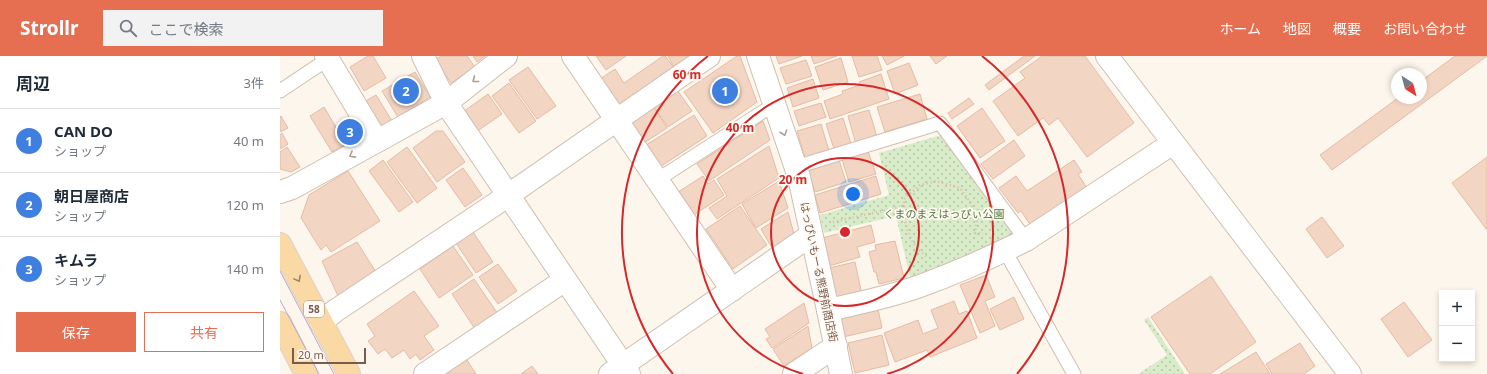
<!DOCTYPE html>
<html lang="ja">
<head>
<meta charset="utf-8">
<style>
	:root { --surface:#fff; --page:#f2f2f3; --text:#1f2937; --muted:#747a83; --line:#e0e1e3; --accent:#e76f51 }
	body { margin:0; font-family:"Noto Sans","Noto Sans JP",sans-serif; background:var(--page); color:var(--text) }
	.controls { position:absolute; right:12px; bottom:12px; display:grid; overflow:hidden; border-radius:0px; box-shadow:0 2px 6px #0003 }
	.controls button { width:36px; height:36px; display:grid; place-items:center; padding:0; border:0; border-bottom:1px solid var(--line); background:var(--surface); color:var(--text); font:20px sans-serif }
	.compass { position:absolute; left:1111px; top:12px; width:36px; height:36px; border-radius:50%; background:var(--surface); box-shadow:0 2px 6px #0003; rotate:144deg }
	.scale { position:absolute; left:12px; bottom:10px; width:74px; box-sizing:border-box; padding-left:4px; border:2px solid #7a5c4d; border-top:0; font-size:11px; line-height:14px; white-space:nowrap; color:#7a5c4d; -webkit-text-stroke:3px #fffaf3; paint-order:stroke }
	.you { position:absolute; left:573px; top:138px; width:14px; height:14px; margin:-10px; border:3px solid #fff; border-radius:50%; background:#1a73e8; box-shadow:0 0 0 6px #1a73e833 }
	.badge { display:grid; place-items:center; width:26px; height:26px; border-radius:50%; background:var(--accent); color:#fff; font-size:13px; font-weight:700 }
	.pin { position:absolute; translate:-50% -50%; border:2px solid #fff; box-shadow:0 1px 4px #0006 }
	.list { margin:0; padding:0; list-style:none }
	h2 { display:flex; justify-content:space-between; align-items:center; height:52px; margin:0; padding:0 16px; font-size:17px }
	h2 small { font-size:13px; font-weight:400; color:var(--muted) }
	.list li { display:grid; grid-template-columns:26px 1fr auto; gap:12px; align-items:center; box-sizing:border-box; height:64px; padding:0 16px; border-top:1px solid var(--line) }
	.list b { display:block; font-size:15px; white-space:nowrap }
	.list p { margin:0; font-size:13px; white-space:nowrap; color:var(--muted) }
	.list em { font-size:13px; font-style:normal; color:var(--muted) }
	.actions { display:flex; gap:8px; padding:12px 16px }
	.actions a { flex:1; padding:9px 0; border:1px solid var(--accent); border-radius:0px; text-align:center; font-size:14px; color:var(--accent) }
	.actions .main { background:var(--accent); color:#fff }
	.icon { flex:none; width:22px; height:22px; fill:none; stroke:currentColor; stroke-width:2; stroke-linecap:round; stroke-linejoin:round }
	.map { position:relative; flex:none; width:1207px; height:318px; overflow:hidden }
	header { display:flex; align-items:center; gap:24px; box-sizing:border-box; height:56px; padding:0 20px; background:var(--accent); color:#fff }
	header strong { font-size:19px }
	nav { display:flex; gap:22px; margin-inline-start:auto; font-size:14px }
	.search { width:280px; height:36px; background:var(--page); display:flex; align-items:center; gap:10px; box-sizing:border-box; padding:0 14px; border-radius:0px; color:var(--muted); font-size:15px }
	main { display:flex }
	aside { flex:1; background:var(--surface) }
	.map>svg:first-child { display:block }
	.park { fill:url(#park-dots) }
	.building { fill:#f3d5c3; stroke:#e6bba3 }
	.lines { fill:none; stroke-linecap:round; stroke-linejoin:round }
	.service-casing { stroke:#d1beb0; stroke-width:15 }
	.minor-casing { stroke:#d1beb0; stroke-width:24 }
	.primary-casing { stroke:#dad1cd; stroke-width:24 }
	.path { stroke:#d9b8a5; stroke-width:2.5; stroke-dasharray:1 3; stroke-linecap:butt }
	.service { stroke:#fff; stroke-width:13 }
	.minor { stroke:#fff; stroke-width:22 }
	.primary { stroke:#fbd9a5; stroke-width:22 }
	.tram { stroke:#b9a8c9; stroke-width:1 }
	.oneway { stroke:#af9d94 }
	.oneway2 { stroke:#a18267 }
	.ring { fill:none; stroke:#d62828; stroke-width:2 }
	.labels { text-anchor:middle; stroke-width:3.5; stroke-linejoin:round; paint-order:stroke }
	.shield { fill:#fffaf3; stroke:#a28b7f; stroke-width:1 }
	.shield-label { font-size:10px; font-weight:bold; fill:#7a5c4d }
	.park-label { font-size:11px; fill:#537a41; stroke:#fffaf3 }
	.street-label { font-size:11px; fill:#7a5c4d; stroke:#fffaf3 }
	.centre { fill:#d62828; stroke:#fffaf3; stroke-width:2 }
	.ring-label { font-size:12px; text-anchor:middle; font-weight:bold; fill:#d62828; stroke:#fffaf3; stroke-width:3.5; stroke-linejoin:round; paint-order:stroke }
</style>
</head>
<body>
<header>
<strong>Strollr</strong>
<div class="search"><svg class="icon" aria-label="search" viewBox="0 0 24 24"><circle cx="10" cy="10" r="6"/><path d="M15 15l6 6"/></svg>ここで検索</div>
<nav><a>ホーム</a><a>地図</a><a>概要</a><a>お問い合わせ</a></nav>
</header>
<main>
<aside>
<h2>周辺<small>3件</small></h2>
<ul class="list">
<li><span class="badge" style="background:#3f7fe0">1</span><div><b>CAN DO</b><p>ショップ</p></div><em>40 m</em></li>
<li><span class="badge" style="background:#3f7fe0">2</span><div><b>朝日屋商店</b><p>ショップ</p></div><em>120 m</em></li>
<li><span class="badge" style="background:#3f7fe0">3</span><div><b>キムラ</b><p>ショップ</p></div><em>140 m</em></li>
</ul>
<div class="actions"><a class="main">保存</a><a>共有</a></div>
</aside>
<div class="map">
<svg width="1207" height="318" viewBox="0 0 1207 318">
	<defs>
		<pattern id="park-dots" width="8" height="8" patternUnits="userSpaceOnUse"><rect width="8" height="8" fill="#d8ecc9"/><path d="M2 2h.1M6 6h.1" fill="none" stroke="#b4c2a5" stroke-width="1.8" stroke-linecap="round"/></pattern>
	</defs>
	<rect width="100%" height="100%" fill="#fdf6ec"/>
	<g class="park">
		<path d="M661,79L740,178L631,226L616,160L544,177L540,159L609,139L599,97Z"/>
		<path d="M868,261L905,318H858L887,299L864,264Z"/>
	</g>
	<g class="building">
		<path d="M88,0H93L106,22L84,35L70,11Z"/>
		<path d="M161,0H187L195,11L171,27L155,4Z"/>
		<path d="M193,0H205L197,6Z"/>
		<path d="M316,0H346L326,14Z"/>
		<path d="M383,0H385L394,12L338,50L320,23L335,13L344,27Z"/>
		<path d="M388,0H411L394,11Z"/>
		<path d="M457,0H460L477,46L433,77L404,36Z"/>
		<path d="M496,0H522L499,8Z"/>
		<path d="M531,0H557L534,8Z"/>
		<path d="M572,0H597L602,14L579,21Z"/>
		<path d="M602,0H624L607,9Z"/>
		<path d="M650,0H667L656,8Z"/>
		<path d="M744,0H755L709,34L705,29Z"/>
		<path d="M762,0H805L854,67L807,101L778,62L769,69L763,62L738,80L713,45L745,22L740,16Z"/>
		<path d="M1175,0H1207L1052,114L1040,99L1118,42H1141V25Z"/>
		<path d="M561,2L568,26L543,34L535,11Z"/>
		<path d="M526,4L532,20L506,28L500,12Z"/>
		<path d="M629,7L638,29L615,38L607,15Z"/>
		<path d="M248,11L276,50L257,63L229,24Z"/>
		<path d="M135,16L150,41L118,61L102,35Z"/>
		<path d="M601,18L609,43L550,63L544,45L563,38L562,35L580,29L579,26Z"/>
		<path d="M533,23L539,42L513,51L507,32Z"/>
		<path d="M229,27L256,65L239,77L212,40Z"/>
		<path d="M398,35L412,55L388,71L374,51Z"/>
		<path d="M208,38L222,58L196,76L183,56Z"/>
		<path d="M640,38L647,63L605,76L597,51Z"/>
		<path d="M96,39L112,65L100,72L84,46Z"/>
		<path d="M689,42L694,48L672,63L668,57Z"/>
		<path d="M541,47L546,61L519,70L514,55Z"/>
		<path d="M44,51L66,88L52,96L30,60Z"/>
		<path d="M374,52L387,72L364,87L351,67Z"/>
		<path d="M702,52L725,85L700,102L677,70Z"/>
		<path d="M589,54L597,81L576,88L568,60Z"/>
		<path d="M414,59L427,80L380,111L366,89Z"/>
		<path d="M1,60L8,72L0,76V61Z"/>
		<path d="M74,61L85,80L70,89L59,70Z"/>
		<path d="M563,62L572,91L555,96L546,68Z"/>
		<path d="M483,65L490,84L429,125L417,108Z"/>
		<path d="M541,68L550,98L526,105L517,75Z"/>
		<path d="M156,75H163L185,106L157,126L133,92Z"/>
		<path d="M2,77L8,88L0,93V79Z"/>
		<path d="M734,84L745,100L713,123L701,108Z"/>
		<path d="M489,90L499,122L437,163L429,152L447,140L437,123Z"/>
		<path d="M7,91L20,111L11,116L0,113V96Z"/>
		<path d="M127,91L157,132L137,147L107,106Z"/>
		<path d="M588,95L596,118L569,126L562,103Z"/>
		<path d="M1207,101V174L1172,127Z"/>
		<path d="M103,104L133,146L119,156L89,115Z"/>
		<path d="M559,104L566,126L535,136L528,115Z"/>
		<path d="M794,104L802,116L798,118L807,132L753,173L741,155L738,157L719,132L736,120L747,135Z"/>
		<path d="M183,112L202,139L185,151L166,124Z"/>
		<path d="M68,115L100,165L51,196L46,189L41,194L21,162L29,139Z"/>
		<path d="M423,120L428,128L434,124L444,139L411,161L395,138Z"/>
		<path d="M596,120L601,138L540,157L535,139Z"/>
		<path d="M499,125L508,152L476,172L462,148Z"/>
		<path d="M460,150L487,189L453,213L426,173Z"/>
		<path d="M508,156L514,178L492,192L481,173Z"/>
		<path d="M1042,161L1064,190L1047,202L1026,173Z"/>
		<path d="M591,169L595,186L577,191L580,201L549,210L542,182Z"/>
		<path d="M191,173L213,206L196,217L174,184Z"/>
		<path d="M615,185L624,222L599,228L596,216H594L589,196L596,194L595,189Z"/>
		<path d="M77,186L96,216L58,240L42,205Z"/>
		<path d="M173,190L193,219L159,242L140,213Z"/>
		<path d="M575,206L582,239L556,245L549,212Z"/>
		<path d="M218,208L237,235L218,248L199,221Z"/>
		<path d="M706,219L715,241L705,245L715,270L700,277L680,229Z"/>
		<path d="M931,220L976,286L930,318H910L871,261Z"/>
		<path d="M194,223L218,258L195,273L172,238Z"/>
		<path d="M134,235L159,270L144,280L154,294L140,304L136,298L130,303L124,294L112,302L105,293L98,298L88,285L95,280L87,268Z"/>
		<path d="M734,241L744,263L720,274L710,253Z"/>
		<path d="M674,245L679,258L687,255L697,282L650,301L647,294L615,306L604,277L638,264L643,278L658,272L651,254Z"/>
		<path d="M1124,246L1152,284L1128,301L1101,263Z"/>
		<path d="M524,247L529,267L492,292L486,283L490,281L485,273Z"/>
		<path d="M598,253L602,272L563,281L560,262Z"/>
		<path d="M528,270L532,292L504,310L493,293Z"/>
		<path d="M602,279L609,309L575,317L568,287Z"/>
		<path d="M1020,287L1035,310L1024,318H992L986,308Z"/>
		<path d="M976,296L990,318H940Z"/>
		<path d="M185,301L196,318H160Z"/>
		<path d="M252,310L258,318H241Z"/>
	</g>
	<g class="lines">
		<defs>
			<g id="service">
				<path d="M0,35L48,3"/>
				<path d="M516,111L660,67L746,184"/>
				<path d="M377,124L495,48"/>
				<path d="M725,195L794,318"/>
			</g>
			<g id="minor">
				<path d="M46,0L97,85"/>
				<path d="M143,0L166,47L349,318"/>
				<path d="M293,0L452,234"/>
				<path d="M478,0L519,121L548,254L561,318"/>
				<path d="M827,0L1070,318"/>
				<path d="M0,136L12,132L166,47L226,0"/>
				<path d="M548,254C579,247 610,241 640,230C676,217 712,201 746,184L893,87"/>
				<path d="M41,266L55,255L214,149L429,0"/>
				<path d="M145,318L285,224"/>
				<path d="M330,318L531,179"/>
				<path d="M514,318L556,290"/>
			</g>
			<g id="primary">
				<path d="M0,188L69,318"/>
				<path d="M0,267L26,318"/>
			</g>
		</defs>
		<use href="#service" class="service-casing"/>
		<use href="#minor" class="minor-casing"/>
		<use href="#primary" class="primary-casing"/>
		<g class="path">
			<path d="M624,150C623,169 631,191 648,201"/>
			<path d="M553,166L624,150V143L640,129L656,125L680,132L690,146L697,163L695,177L703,178"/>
		</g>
		<use href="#service" class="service"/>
		<use href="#minor" class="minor"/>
		<use href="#primary" class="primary"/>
		<g class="tram">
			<path d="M0,215L54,318"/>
			<path d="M0,244L39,318"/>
		</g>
	</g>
	<defs><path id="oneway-chevron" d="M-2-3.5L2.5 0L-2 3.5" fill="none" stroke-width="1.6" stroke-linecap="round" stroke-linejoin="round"/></defs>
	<g class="oneway">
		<use href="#oneway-chevron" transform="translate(195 24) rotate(142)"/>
		<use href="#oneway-chevron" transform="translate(504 77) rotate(71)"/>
		<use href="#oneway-chevron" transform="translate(72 99) rotate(151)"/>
	</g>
	<use class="oneway2" href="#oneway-chevron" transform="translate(18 223) rotate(62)"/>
	<g class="ring">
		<circle cx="565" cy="176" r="74"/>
		<path d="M523 318A148 148 0 1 1 607 318"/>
		<path d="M393 318A223 223 0 0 1 428 0M702 0A223 223 0 0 1 737 318"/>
	</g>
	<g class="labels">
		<rect class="shield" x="24" y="245" width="20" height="16" rx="3"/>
		<g class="shield-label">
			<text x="34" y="257">58</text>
		</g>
		<g class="park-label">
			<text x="664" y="162">くまのまえはっぴぃ公園</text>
		</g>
		<g class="street-label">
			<text transform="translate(539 216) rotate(78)" y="4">はっぴいもーる熊野前商店街</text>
		</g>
	</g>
	<circle cx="565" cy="176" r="6" class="centre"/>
	<g class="ring-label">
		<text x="407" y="23">60 m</text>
		<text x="460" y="76">40 m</text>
		<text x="513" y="128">20 m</text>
	</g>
</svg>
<div class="controls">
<button>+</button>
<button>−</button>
</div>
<svg class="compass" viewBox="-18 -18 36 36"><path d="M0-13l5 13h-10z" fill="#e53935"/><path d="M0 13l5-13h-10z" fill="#747a83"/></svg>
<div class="scale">20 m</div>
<div class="you"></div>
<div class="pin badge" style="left:445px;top:35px;background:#3f7fe0">1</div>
<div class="pin badge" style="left:126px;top:35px;background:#3f7fe0">2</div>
<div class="pin badge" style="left:70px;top:76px;background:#3f7fe0">3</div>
</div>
</main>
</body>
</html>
